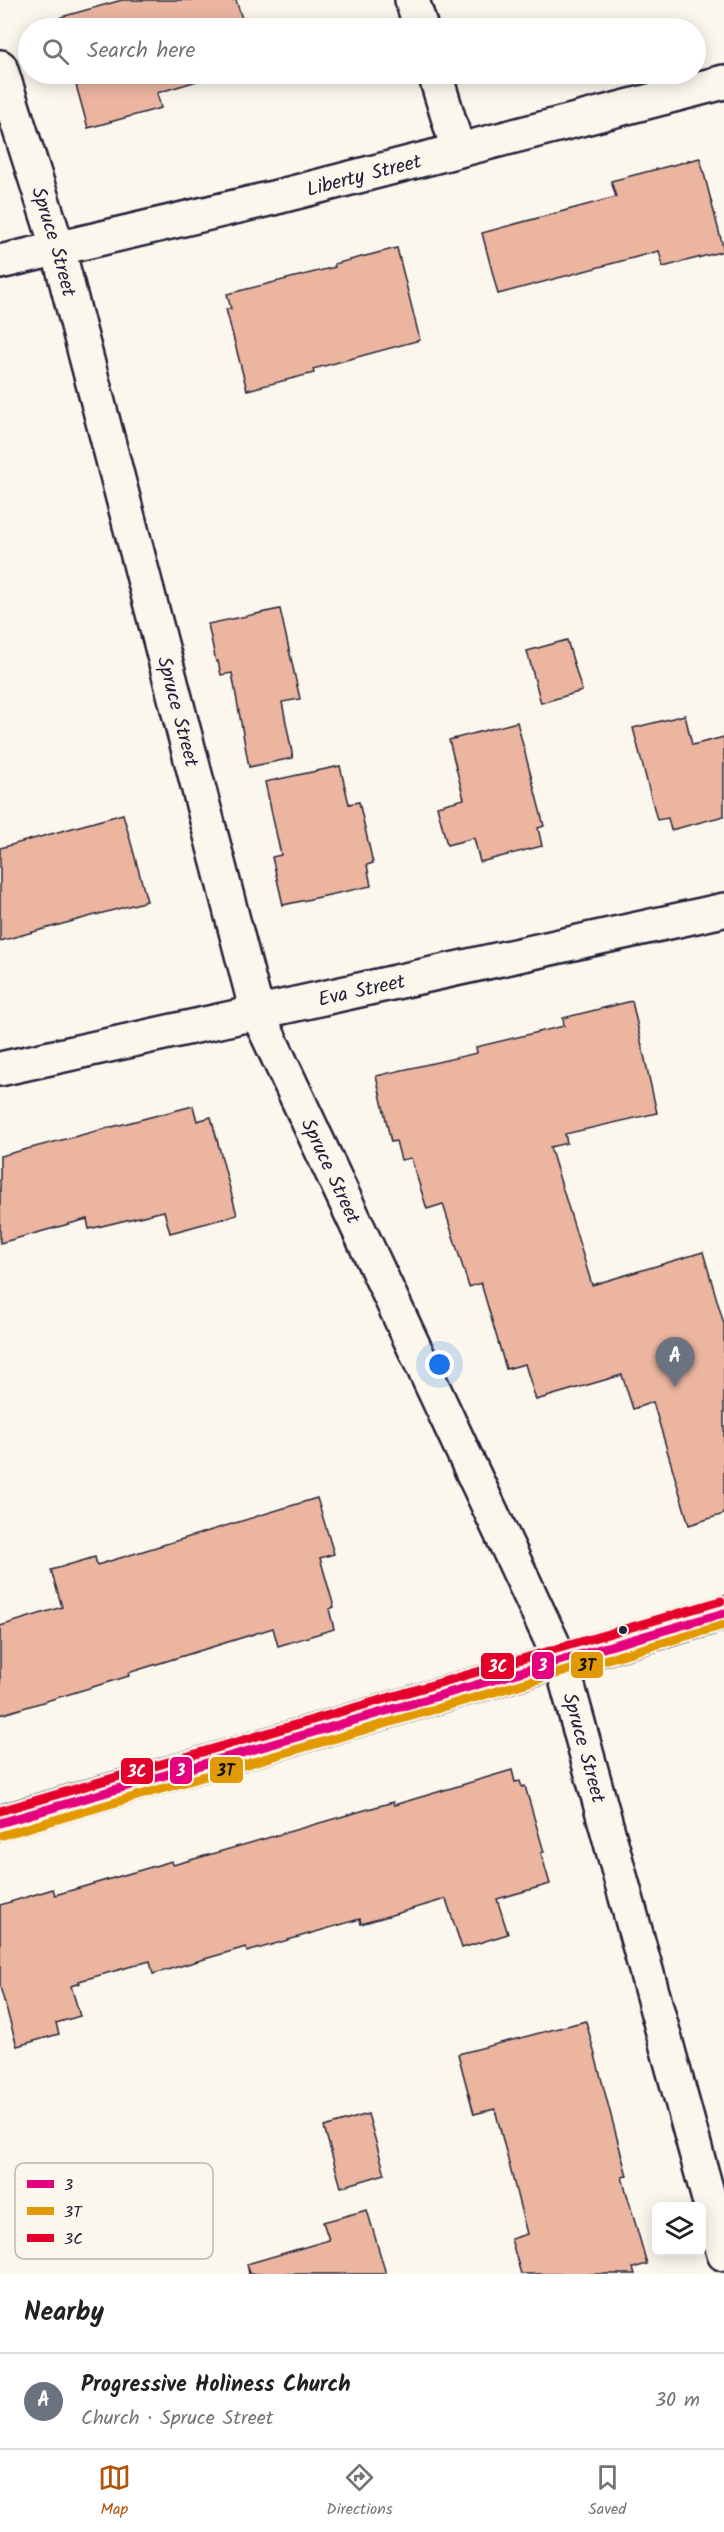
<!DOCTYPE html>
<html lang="en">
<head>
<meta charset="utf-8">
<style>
	:root { --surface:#fff; --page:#f2f2f2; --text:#202124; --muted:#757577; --line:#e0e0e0; --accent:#b45309 }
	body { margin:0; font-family:Kalam,sans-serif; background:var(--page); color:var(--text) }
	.controls { position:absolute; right:18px; bottom:18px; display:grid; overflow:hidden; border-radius:9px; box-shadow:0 3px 15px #0003 }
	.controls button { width:54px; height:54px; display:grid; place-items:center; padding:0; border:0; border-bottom:2px solid var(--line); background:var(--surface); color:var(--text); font:30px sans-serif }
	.you { position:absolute; left:440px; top:1365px; width:21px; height:21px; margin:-15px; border:4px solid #fff; border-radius:50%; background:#1a73e8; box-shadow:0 0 0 9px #1a73e833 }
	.badge { display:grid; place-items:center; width:39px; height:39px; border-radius:50%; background:var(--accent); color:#fff; font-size:20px; font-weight:700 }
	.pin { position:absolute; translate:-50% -50px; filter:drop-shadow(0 2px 3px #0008) }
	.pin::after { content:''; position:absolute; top:32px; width:21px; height:18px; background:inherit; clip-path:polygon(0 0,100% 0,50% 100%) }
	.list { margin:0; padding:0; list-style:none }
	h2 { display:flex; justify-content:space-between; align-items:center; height:78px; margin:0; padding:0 24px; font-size:26px }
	h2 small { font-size:20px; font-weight:400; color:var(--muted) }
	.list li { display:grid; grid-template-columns:39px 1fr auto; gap:18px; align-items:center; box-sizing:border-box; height:96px; padding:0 24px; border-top:2px solid var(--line) }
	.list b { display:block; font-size:22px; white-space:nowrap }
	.list p { margin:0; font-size:20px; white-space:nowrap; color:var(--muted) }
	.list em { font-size:20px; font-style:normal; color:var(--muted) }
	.icon { flex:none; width:33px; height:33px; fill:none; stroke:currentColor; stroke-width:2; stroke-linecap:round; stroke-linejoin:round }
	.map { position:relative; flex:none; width:724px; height:2274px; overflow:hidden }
	.search { position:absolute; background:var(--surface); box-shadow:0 3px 15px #0003; left:18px; right:18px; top:18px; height:66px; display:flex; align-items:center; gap:15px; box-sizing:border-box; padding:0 21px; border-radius:33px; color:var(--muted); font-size:22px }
	.sheet { height:174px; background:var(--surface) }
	nav { display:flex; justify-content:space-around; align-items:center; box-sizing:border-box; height:84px; border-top:2px solid var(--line); background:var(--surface); font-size:16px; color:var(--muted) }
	nav a { display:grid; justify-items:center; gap:3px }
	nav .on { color:var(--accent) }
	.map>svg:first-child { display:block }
	.building { fill:#ebb5a0; stroke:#22223b; stroke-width:1.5 }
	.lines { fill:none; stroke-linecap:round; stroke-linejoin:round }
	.minor-casing { stroke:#22223b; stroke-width:38 }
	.major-casing { stroke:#22223b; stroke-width:38 }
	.minor { stroke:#fbf7ec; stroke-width:33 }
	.major { stroke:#fbf7ec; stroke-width:33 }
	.bus-1-casing { stroke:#fbf7ec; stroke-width:14 }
	.bus-2-casing { stroke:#fbf7ec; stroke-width:14 }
	.bus-3-casing { stroke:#fbf7ec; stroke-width:14 }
	.bus-1 { stroke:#e5007d; stroke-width:9 }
	.bus-2 { stroke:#e29906; stroke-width:9 }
	.bus-3 { stroke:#e4002b; stroke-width:9 }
	.bus-dot { fill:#22223b; stroke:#fbf7ec; stroke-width:2 }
	.labels { text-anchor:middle; stroke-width:4.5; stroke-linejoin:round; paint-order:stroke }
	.street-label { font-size:20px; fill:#22223b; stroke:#fbf7ec }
	.key { fill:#fbf7ec; stroke:#bab7b7; stroke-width:1.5 }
	.key-label { font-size:16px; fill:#22223b }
	.line-badge { stroke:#fbf7ec; stroke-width:2 }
	.badge-label { font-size:16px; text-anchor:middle; font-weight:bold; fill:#fff }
	.pale-badge-label { font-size:16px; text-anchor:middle; font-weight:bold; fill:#111 }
</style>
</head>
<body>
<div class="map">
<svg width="724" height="2274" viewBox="0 0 724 2274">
	<rect width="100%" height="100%" fill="#fbf7ec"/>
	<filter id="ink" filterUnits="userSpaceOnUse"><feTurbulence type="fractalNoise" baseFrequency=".0167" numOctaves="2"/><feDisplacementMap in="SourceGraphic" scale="12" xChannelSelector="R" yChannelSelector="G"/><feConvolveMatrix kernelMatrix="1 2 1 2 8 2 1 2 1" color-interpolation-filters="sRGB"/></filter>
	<g filter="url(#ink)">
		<g class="building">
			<path d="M122,0H236L245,28H64L61,17Z"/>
			<path d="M73,74H220L157,93L161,108L88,128Z"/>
			<path d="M700,158L724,251L663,267L659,251L498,294L482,233L616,197L611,181Z"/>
			<path d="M397,248L420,340L313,369L314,373L247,390L226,309H231L227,294L335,267L334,264Z"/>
			<path d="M280,609L300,699L282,702L293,758L249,767L232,673L221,675L218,661L216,662L208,624Z"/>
			<path d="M567,640L582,691L541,703L527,651Z"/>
			<path d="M685,715L692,745L724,737V816L671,830L668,818L657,820L633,728Z"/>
			<path d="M517,722L544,826L538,828L542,846L480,862L474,838L447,845L437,806L464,799L449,740Z"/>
			<path d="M340,766L349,804L359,802L373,863L367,865L371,886L283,905L272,857L281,855L265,782Z"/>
			<path d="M123,814L147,901L0,941V848Z"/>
			<path d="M632,1001L657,1113L565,1134L567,1143L550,1147L592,1285L703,1252L724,1324V1514L689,1525L653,1402L633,1409L622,1375L536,1400L525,1364L506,1369L481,1283L469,1287L443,1204L427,1209L411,1158L401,1160L396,1141L391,1142L376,1076L477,1053L476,1047L564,1026L563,1018Z"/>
			<path d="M193,1106L197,1121L211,1117L237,1215L170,1233L164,1211L89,1229L87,1219L0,1243V1156Z"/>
			<path d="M317,1498L334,1554L320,1558L334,1607L329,1609L334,1629L278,1646L273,1628L128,1673L129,1676L0,1715V1626L62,1607L51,1570L95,1557L97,1565Z"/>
			<path d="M512,1770L515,1782L520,1781L522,1787L525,1786L544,1852L541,1853L550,1884L497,1899L508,1934L462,1948L446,1899L361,1924L360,1919L247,1952L246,1947L153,1974L150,1961L79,1981L80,1983L71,1986L80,2016L56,2023L59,2034L17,2046L0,1987V1905L53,1889L55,1895L172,1861L173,1865L393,1802L394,1805Z"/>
			<path d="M586,2021L627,2176L622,2177L647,2264L633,2268L635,2274H521L511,2239L527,2234L495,2109L474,2114L458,2054Z"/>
			<path d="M368,2114L385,2174L341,2187L324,2127Z"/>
			<path d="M367,2210L386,2274H249L247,2264L329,2240L323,2222Z"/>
		</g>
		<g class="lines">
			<defs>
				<g id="minor">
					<path d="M412,0L421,28"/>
					<path id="s1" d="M0,67L58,249L257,1012L561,1661L724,2254"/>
					<path d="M435,74L458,150"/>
					<path id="s2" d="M0,262L273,198L724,82"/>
					<path id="s3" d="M0,1069L724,910"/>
				</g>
				<path id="major" d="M0,1823L724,1613"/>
			</defs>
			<use href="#minor" class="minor-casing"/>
			<use href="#major" class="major-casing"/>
			<use href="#minor" class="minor"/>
			<use href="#major" class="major"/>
			<defs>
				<path id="bus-1" d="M0,1823L724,1613"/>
				<path id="bus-2" d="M3,1835L724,1625"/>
				<path id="bus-3" d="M0,1811L721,1601"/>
			</defs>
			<use href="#bus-1" class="bus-1-casing"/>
			<use href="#bus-2" class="bus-2-casing"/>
			<use href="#bus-3" class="bus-3-casing"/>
			<use href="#bus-1" class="bus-1"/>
			<use href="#bus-2" class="bus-2"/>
			<use href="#bus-3" class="bus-3"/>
		</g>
	</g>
	<circle class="bus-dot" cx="623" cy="1630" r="5"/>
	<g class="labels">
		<g class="street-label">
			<text dy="7" stroke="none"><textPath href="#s2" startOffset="374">Liberty Street</textPath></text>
			<text dy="7" stroke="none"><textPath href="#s1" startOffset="183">Spruce Street</textPath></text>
			<text dy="7" stroke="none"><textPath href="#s1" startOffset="669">Spruce Street</textPath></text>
			<text dy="7" stroke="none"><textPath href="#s3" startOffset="370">Eva Street</textPath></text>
			<text dy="7" stroke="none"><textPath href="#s1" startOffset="1155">Spruce Street</textPath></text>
			<text dy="7" stroke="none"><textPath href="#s1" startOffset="1786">Spruce Street</textPath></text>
		</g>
	</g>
	<rect x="15" y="2163" width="198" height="96" rx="9" class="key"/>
	<rect x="27" y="2180" width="27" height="8" fill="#e5007d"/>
	<rect x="27" y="2207" width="27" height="8" fill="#e29906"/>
	<rect x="27" y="2234" width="27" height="8" fill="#e4002b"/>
	<g class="key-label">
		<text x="64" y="2190">3</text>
		<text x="64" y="2217">3T</text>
		<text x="64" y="2244">3C</text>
	</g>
	<g class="line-badge">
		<rect x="570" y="1651" width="34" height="28" rx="6" fill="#e29906"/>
		<rect x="531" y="1651" width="24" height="29" rx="6" fill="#e5007d"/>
		<rect x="480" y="1652" width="35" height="28" rx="6" fill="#e4002b"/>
		<rect x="209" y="1756" width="35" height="28" rx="6" fill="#e29906"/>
		<rect x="169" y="1756" width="24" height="29" rx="6" fill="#e5007d"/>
		<rect x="120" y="1757" width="34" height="28" rx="6" fill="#e4002b"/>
	</g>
	<g class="badge-label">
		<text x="543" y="1671">3</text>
		<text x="498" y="1672">3C</text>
		<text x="181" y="1776">3</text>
		<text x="137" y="1777">3C</text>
	</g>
	<g class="pale-badge-label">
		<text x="587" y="1671">3T</text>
		<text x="226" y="1776">3T</text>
	</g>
</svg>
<div class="controls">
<button><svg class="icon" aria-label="layers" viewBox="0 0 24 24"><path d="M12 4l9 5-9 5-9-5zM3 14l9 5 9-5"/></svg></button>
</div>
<div class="you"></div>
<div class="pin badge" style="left:675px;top:1387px;background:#6b7280">A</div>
<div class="search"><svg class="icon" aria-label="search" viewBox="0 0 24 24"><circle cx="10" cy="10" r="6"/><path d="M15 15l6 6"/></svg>Search here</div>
</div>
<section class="sheet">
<h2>Nearby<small></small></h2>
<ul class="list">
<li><span class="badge" style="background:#6b7280">A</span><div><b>Progressive Holiness Church</b><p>Church · Spruce Street</p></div><em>30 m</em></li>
</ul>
</section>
<nav>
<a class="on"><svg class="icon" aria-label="map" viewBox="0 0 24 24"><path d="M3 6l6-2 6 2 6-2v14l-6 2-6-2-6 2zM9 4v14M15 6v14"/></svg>Map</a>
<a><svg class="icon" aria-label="directions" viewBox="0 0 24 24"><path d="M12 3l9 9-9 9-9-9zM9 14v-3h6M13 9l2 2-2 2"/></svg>Directions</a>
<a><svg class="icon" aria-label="saved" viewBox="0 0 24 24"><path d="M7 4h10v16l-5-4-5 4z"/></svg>Saved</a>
</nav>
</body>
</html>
